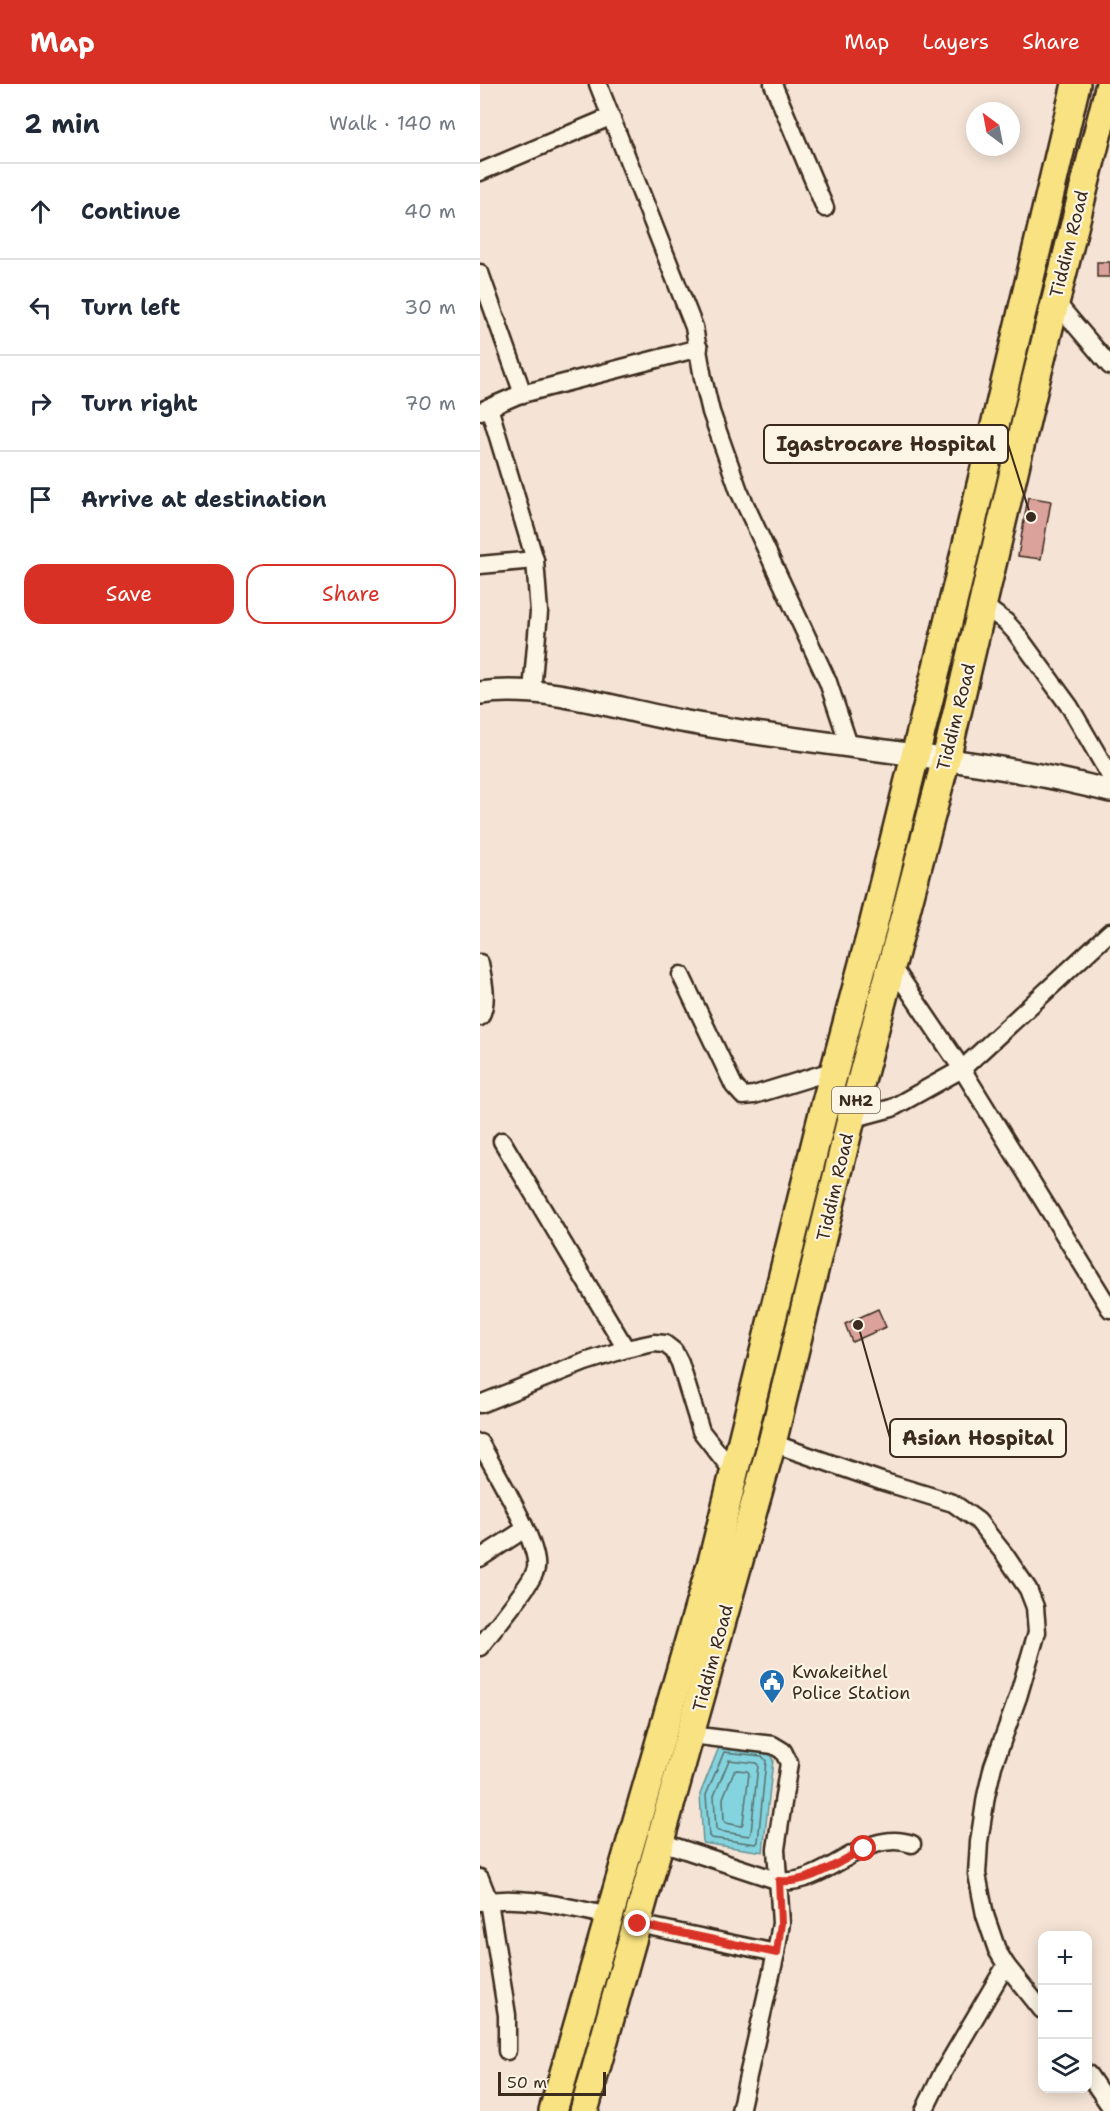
<!DOCTYPE html>
<html lang="en">
<head>
<meta charset="utf-8">
<style>
	:root { --surface:#fff; --page:#f6f6f7; --text:#1f2937; --muted:#747a83; --line:#e0e1e3; --accent:#d93025 }
	body { margin:0; font-family:"Shantell Sans",sans-serif; background:var(--page); color:var(--text) }
	.controls { position:absolute; right:18px; bottom:18px; display:grid; overflow:hidden; border-radius:12px; box-shadow:0 3px 15px #0003 }
	.controls button { width:54px; height:54px; display:grid; place-items:center; padding:0; border:0; border-bottom:2px solid var(--line); background:var(--surface); color:var(--text); font:30px sans-serif }
	.compass { position:absolute; left:486px; top:18px; width:54px; height:54px; border-radius:50%; background:var(--surface); box-shadow:0 3px 15px #0003; rotate:328deg }
	.scale { position:absolute; left:18px; bottom:15px; width:108px; box-sizing:border-box; padding-left:6px; border:3px solid #3b2a1e; border-top:0; font-size:16px; line-height:21px; white-space:nowrap; color:#3b2a1e; -webkit-text-stroke:4px #fcf5e5; paint-order:stroke }
	.stop { position:absolute; width:18px; height:18px; margin:-14px; border:4px solid #d93025; border-radius:50%; background:#fff }
	.stop.end { background:#d93025; border-color:#fff; box-shadow:0 2px 6px #0008 }
	.list { margin:0; padding:0; list-style:none }
	h2 { display:flex; justify-content:space-between; align-items:center; height:78px; margin:0; padding:0 24px; font-size:26px }
	h2 small { font-size:20px; font-weight:400; color:var(--muted) }
	.list li { display:grid; grid-template-columns:39px 1fr auto; gap:18px; align-items:center; box-sizing:border-box; height:96px; padding:0 24px; border-top:2px solid var(--line) }
	.list b { display:block; font-size:22px; white-space:nowrap }
	.list em { font-size:20px; font-style:normal; color:var(--muted) }
	.actions { display:flex; gap:12px; padding:18px 24px }
	.actions a { flex:1; padding:14px 0; border:2px solid var(--accent); border-radius:18px; text-align:center; font-size:21px; color:var(--accent) }
	.actions .main { background:var(--accent); color:#fff }
	.icon { flex:none; width:33px; height:33px; fill:none; stroke:currentColor; stroke-width:2; stroke-linecap:round; stroke-linejoin:round }
	.map { position:relative; flex:none; width:630px; height:2027px; overflow:hidden }
	header { display:flex; align-items:center; gap:36px; box-sizing:border-box; height:84px; padding:0 30px; background:var(--accent); color:#fff }
	header strong { font-size:28px }
	nav { display:flex; gap:33px; margin-inline-start:auto; font-size:21px }
	main { display:flex }
	aside { flex:1; background:var(--surface) }
	.map>svg:first-child { display:block }
	.water { fill:#84d4df; stroke:#679092; stroke-width:1.5 }
	.lines { fill:none; stroke-linecap:round; stroke-linejoin:round }
	.shore { stroke:#586e6b; stroke-width:1.5 }
	.building { fill:#dba29b; stroke:#3b2a1e; stroke-width:1.5 }
	.minor-casing { stroke:#3b2a1e; stroke-width:21 }
	.tertiary-casing { stroke:#3b2a1e; stroke-width:26 }
	.trunk-casing { stroke:#3b2a1e; stroke-width:32 }
	.minor { stroke:#fcf5e5; stroke-width:16 }
	.tertiary { stroke:#fcf5e5; stroke-width:21 }
	.trunk { stroke:#f8e281; stroke-width:27 }
	.route { stroke:#d93025; stroke-width:8 }
	.labels { text-anchor:middle; stroke-width:4.5; stroke-linejoin:round; paint-order:stroke }
	.shield { fill:#fcf5e5; stroke:#75675a; stroke-width:1.5 }
	.shield-label { font-size:16px; font-weight:bold; fill:#3b2a1e }
	.street-label { font-size:18px; fill:#3b2a1e; stroke:#fcf5e5 }
	.poi-label { font-size:18px; fill:#3b2a1e; stroke:#fcf5e5; text-anchor:start }
	.leader { fill:none; stroke:#3b2a1e; stroke-width:2 }
	.callout-dot { fill:#3b2a1e; stroke:#fcf5e5; stroke-width:2 }
	.callout { fill:#fcf5e5; stroke:#3b2a1e; stroke-width:2 }
	.callout-label { font-size:20px; text-anchor:middle; font-weight:bold; fill:#3b2a1e }
</style>
</head>
<body>
<header>
<strong>Map</strong>
<nav><a>Map</a><a>Layers</a><a>Share</a></nav>
</header>
<main>
<aside>
<h2>2 min<small>Walk · 140 m</small></h2>
<ul class="list">
<li><svg class="icon" aria-label="ahead" viewBox="0 0 24 24"><path d="M12 20V5M6 11l6-6 6 6"/></svg><div><b>Continue</b></div><em>40 m</em></li>
<li><svg class="icon" aria-label="left" viewBox="0 0 24 24"><path d="M17 20v-9H6M10 6l-5 5 5 5"/></svg><div><b>Turn left</b></div><em>30 m</em></li>
<li><svg class="icon" aria-label="right" viewBox="0 0 24 24"><path d="M7 20v-9h11M14 6l5 5-5 5"/></svg><div><b>Turn right</b></div><em>70 m</em></li>
<li><svg class="icon" aria-label="arrive" viewBox="0 0 24 24"><path d="M6 21V4h12l-3 4 3 4H6"/></svg><div><b>Arrive at destination</b></div></li>
</ul>
<div class="actions"><a class="main">Save</a><a>Share</a></div>
</aside>
<div class="map">
<svg width="630" height="2027" viewBox="0 0 630 2027">
	<rect width="100%" height="100%" fill="#f5e4d6"/>
	<filter id="ink" filterUnits="userSpaceOnUse"><feTurbulence type="fractalNoise" baseFrequency=".0167" numOctaves="2"/><feDisplacementMap in="SourceGraphic" scale="12" xChannelSelector="R" yChannelSelector="G"/><feConvolveMatrix kernelMatrix="1 2 1 2 8 2 1 2 1" color-interpolation-filters="sRGB"/></filter>
	<g filter="url(#ink)">
		<path class="water" d="M240,1661L287,1666L293,1676L283,1768L223,1759L220,1710Z"/>
		<g class="lines">
			<g class="shore">
				<path d="M244,1668L282,1672L286,1677L278,1758L276,1760L231,1754L229,1752L226,1711Z"/>
				<path d="M249,1676L276,1679L278,1681L271,1749L269,1752L238,1747L236,1745L234,1712Z"/>
				<path d="M257,1686L267,1687L269,1689L263,1739L261,1742L246,1739L244,1737L243,1714L254,1687Z"/>
			</g>
		</g>
		<g class="building">
			<rect x="617" y="178" width="13" height="15"/>
			<path d="M548,413L571,417L561,475L538,472Z"/>
			<path d="M398,1225L406,1243L372,1258L365,1240Z"/>
		</g>
		<g class="lines">
			<defs>
				<g id="minor">
					<path d="M118,0L214,243L223,294L231,328L259,407L348,598L369,661"/>
					<path d="M293,0L345,124"/>
					<path d="M0,88L130,33"/>
					<path d="M0,189L43,310"/>
					<path d="M575,217L630,282"/>
					<path d="M9,323L55,476L59,528L52,607"/>
					<path d="M1,327L38,311L219,264"/>
					<path d="M0,481L55,476"/>
					<path d="M503,521L526,538L536,549L590,623L630,692"/>
					<path d="M0,879C3,897 9,916 0,933"/>
					<path d="M411,880L482,985L630,1225"/>
					<path d="M201,891L254,1002L263,1012L274,1011L355,986"/>
					<path d="M371,1035L412,1024L482,985L630,848"/>
					<path d="M22,1057L146,1265"/>
					<path d="M0,1320L105,1278L146,1265L174,1259L185,1260L194,1267L200,1279L221,1347L254,1389"/>
					<path d="M0,1359C13,1383 60,1460 56,1484C54,1498 11,1548 0,1563"/>
					<path d="M292,1359L401,1397L473,1419L498,1437L525,1471L548,1505L555,1523L557,1548L538,1613L513,1682L506,1712L499,1758L497,1790L505,1831L517,1866L526,1881L562,1926"/>
					<path d="M0,1474L45,1445"/>
					<path d="M211,1651L293,1661L303,1667L309,1679L296,1765L301,1839L296,1869L260,2027"/>
					<path d="M181,1758L299,1797C347,1802 384,1743 432,1760"/>
					<path d="M0,1794L9,1817L27,1931V1967"/>
					<path d="M1,1818C43,1810 89,1824 130,1832"/>
					<path d="M158,1840L296,1869"/>
					<path d="M608,1990L630,2022"/>
					<path d="M444,2027L463,1988L526,1881"/>
				</g>
				<path id="tertiary" d="M0,609C68,600 135,625 201,637C343,663 489,671 630,707"/>
				<g id="trunk">
					<path d="M73,2027L233,1474L342,1033L392,846L477,502L596,0"/>
					<path d="M104,2027L292,1359L371,1035L466,675L554,303L630,0"/>
				</g>
			</defs>
			<use href="#minor" class="minor-casing"/>
			<use href="#tertiary" class="tertiary-casing"/>
			<use href="#trunk" class="trunk-casing"/>
			<use href="#minor" class="minor"/>
			<use href="#tertiary" class="tertiary"/>
			<use href="#trunk" class="trunk"/>
		</g>
	</g>
	<g class="lines" filter="url(#ink)">
		<path class="route" d="M158,1840L297,1869L301,1839L299,1797C330,1800 358,1778 384,1765"/>
	</g>
	<defs>
		<symbol id="civic-pin" viewBox="-11 -11 22 30"><path d="M0 17L-7.5 6A9.5 9.5 0 1 1 7.5 6Z" fill="#1f6fb2" stroke="#fcf5e5"/><path d="M-.6-6.5H3V-4.5H.6V-3L4-1V1h2V6H-6V1h2V-1L-.6-3ZM-1.2 2.5V6h2.4V2.5Z" fill="#fff"/></symbol>
	</defs>
	<g fill-rule="evenodd">
		<use href="#civic-pin" x="277" y="1583" width="30" height="40"/>
	</g>
	<g class="labels">
		<rect class="shield" x="352" y="1003" width="48" height="26" rx="4.5"/>
		<g class="shield-label">
			<text x="376" y="1022">NH2</text>
		</g>
		<g class="street-label">
			<text transform="translate(589 160) rotate(-76)" y="6">Tiddim Road</text>
			<text transform="translate(476 633) rotate(-76)" y="6">Tiddim Road</text>
			<text transform="translate(355 1103) rotate(-77)" y="6">Tiddim Road</text>
			<text transform="translate(233 1574) rotate(-75)" y="6">Tiddim Road</text>
		</g>
		<g class="poi-label">
			<text x="312" y="1594">Kwakeithel<tspan x="312" dy="21">Police Station</tspan></text>
		</g>
	</g>
	<path class="leader" d="M551 433L528 360M378 1241L410 1354"/>
	<g class="callout-dot">
		<circle cx="551" cy="433" r="6"/>
		<circle cx="378" cy="1241" r="6"/>
	</g>
	<g class="callout">
		<rect x="284" y="341" width="244" height="38" rx="6"/>
		<rect x="410" y="1335" width="176" height="38" rx="6"/>
	</g>
	<g class="callout-label">
		<text x="406" y="367">Igastrocare Hospital</text>
		<text x="498" y="1361">Asian Hospital</text>
	</g>
</svg>
<div class="controls">
<button>+</button>
<button>−</button>
<button><svg class="icon" aria-label="layers" viewBox="0 0 24 24"><path d="M12 4l9 5-9 5-9-5zM3 14l9 5 9-5"/></svg></button>
</div>
<svg class="compass" viewBox="-18 -18 36 36"><path d="M0-13l5 13h-10z" fill="#e53935"/><path d="M0 13l5-13h-10z" fill="#747a83"/></svg>
<div class="scale">50 m</div>
<div class="stop" style="left:384px;top:1765px"></div>
<div class="stop end" style="left:158px;top:1840px"></div>
</div>
</main>
</body>
</html>
